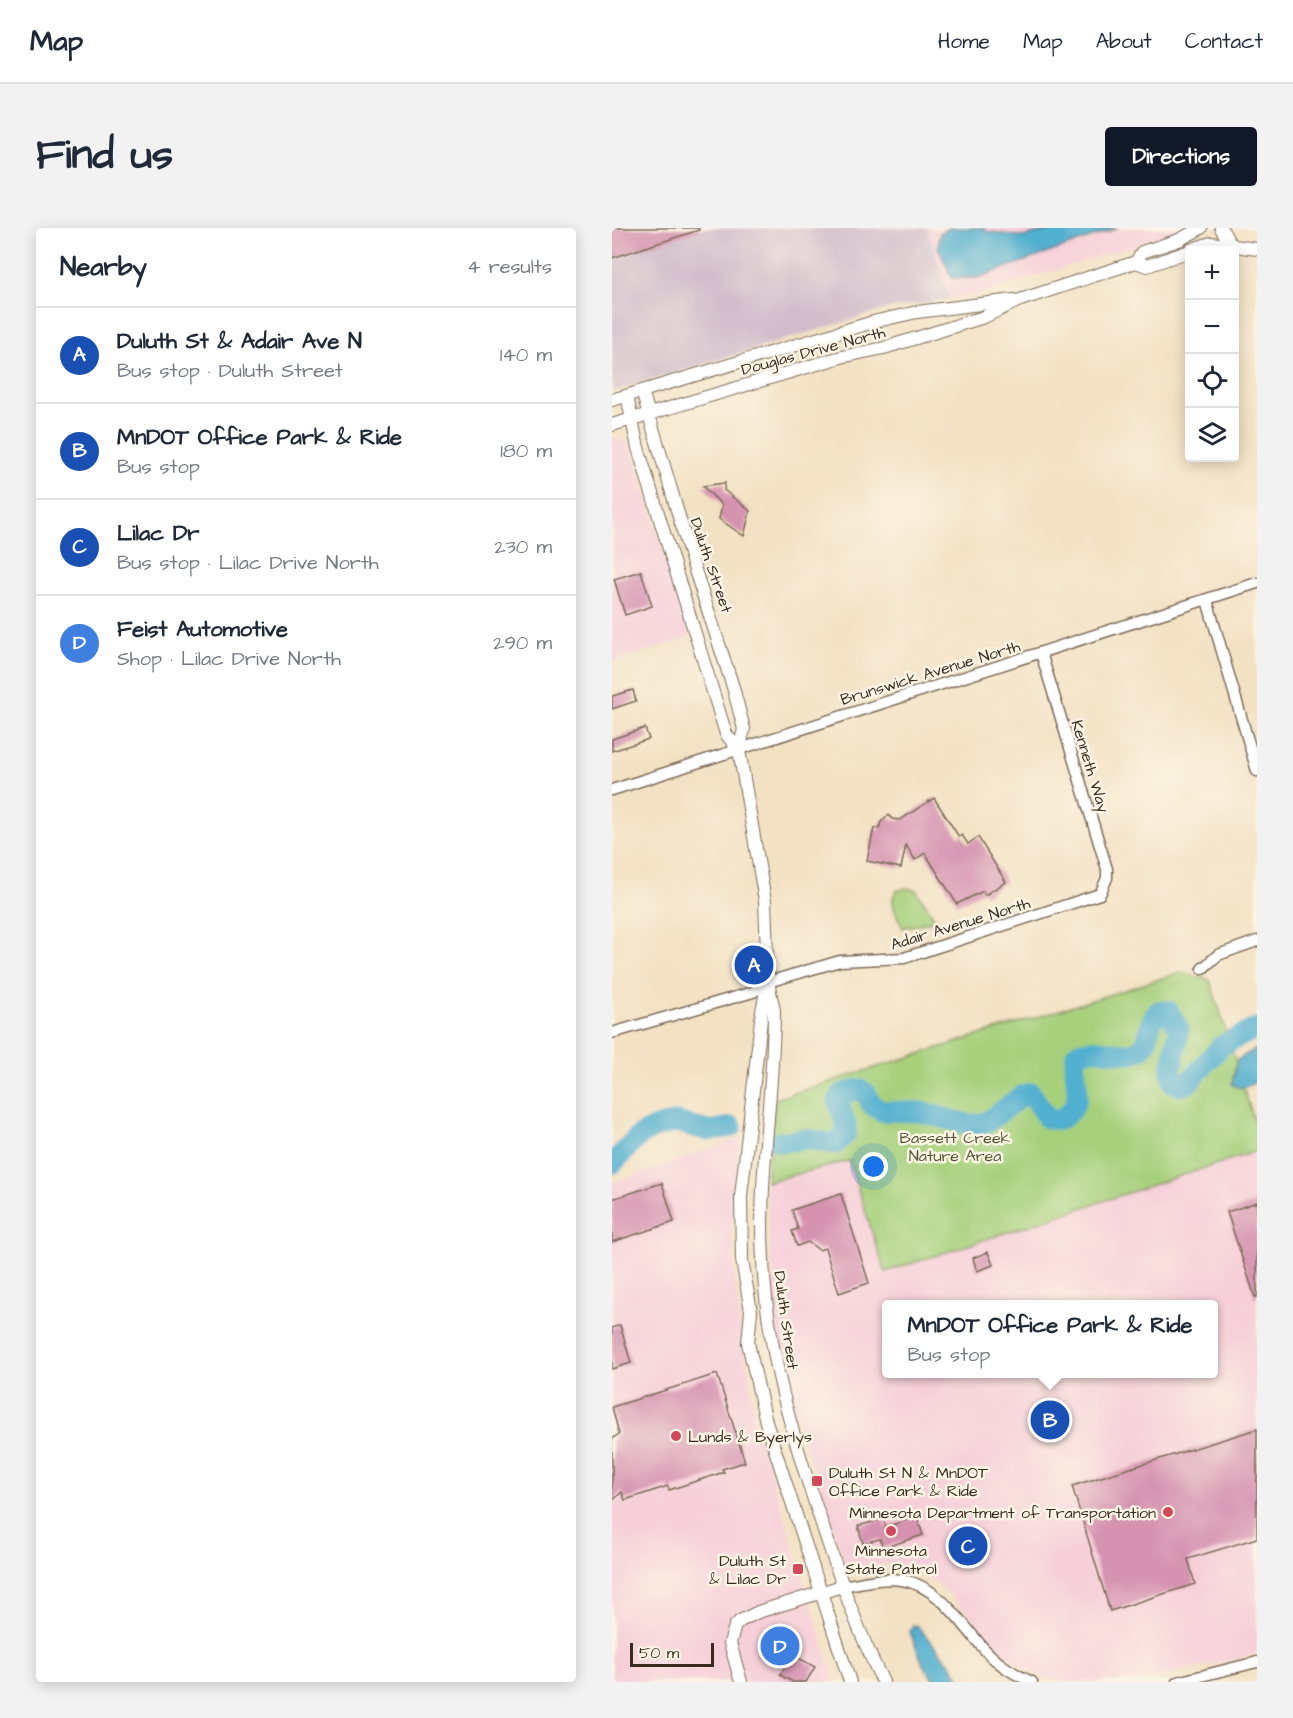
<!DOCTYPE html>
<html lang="en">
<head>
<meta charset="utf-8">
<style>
	:root { --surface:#fff; --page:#f2f2f3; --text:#1f2937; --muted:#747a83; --line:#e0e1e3; --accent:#111827 }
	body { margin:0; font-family:"Architects Daughter",sans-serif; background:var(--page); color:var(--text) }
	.controls { position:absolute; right:18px; top:18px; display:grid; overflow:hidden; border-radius:6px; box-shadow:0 3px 15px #0003 }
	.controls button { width:54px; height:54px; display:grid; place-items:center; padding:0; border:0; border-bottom:2px solid var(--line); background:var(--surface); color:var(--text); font:30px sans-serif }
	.scale { position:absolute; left:18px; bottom:15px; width:84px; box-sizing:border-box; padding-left:6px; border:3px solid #3b2a1e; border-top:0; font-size:16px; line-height:21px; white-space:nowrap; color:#3b2a1e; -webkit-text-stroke:4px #fcf5e5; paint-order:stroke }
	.you { position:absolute; left:262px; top:939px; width:21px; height:21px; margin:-15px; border:4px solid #fff; border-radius:50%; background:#1a73e8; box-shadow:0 0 0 9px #1a73e833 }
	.badge { display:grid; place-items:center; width:39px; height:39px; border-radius:50%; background:var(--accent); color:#fff; font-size:20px; font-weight:700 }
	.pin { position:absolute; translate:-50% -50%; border:3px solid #fff; box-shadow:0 2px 6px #0006 }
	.popup { position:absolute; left:270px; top:1072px; width:336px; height:78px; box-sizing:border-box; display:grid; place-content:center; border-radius:6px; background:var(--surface); filter:drop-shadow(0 2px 4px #0005); font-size:20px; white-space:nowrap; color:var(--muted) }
	.popup b { font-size:22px; color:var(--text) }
	.popup::after { content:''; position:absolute; left:50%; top:100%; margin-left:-12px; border:12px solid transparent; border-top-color:var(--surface) }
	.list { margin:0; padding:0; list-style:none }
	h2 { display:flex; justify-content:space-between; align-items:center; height:78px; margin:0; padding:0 24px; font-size:26px }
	h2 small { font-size:20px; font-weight:400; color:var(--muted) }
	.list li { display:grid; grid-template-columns:39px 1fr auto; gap:18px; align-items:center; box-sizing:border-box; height:96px; padding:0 24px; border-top:2px solid var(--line) }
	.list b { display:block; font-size:22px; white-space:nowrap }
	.list p { margin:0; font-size:20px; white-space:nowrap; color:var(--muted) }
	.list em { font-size:20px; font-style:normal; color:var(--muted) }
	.icon { flex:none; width:33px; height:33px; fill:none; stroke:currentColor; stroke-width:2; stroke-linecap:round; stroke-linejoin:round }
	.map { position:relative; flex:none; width:645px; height:1454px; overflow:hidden; border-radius:6px }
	header { display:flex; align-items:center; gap:36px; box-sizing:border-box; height:84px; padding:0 30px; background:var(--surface); border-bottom:2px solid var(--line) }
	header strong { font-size:28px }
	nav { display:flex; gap:33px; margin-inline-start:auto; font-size:21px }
	.intro { display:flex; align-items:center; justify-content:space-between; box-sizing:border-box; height:144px; padding:0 36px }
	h1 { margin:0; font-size:42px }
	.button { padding:15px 27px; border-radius:6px; background:var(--accent); color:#fff; font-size:21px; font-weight:700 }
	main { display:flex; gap:36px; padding:0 36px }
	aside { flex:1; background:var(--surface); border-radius:6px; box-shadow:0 3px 15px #0003 }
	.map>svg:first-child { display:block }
	.built { fill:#f6cfd9; fill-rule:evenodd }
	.industrial { fill:#d1bdcb }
	.green { fill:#a6d07c; stroke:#707d4d; stroke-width:1.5 }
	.water { fill:#51afcf; stroke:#466c76; stroke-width:1.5 }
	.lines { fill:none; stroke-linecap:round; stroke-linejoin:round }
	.river { stroke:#51afcf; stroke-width:21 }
	.building { fill:#d593b0 }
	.minor-casing { stroke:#7b6a58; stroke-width:13 }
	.tertiary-casing { stroke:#7b6a58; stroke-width:14 }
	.minor { stroke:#fff; stroke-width:10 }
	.tertiary { stroke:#fff; stroke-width:12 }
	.poi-dot { fill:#d1495b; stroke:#fcf5e5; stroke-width:2 }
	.labels { text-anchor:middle; stroke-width:5; stroke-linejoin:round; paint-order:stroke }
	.street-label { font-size:16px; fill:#3b2a1e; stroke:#fcf5e5 }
	.park-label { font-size:16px; fill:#565436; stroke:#fcf5e5 }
	.poi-label { font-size:16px; fill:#3b2a1e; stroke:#fcf5e5; text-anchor:start }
</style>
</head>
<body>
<header>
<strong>Map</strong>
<nav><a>Home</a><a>Map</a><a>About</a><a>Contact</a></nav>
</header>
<div class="intro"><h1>Find us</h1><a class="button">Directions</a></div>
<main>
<aside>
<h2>Nearby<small>4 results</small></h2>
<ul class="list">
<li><span class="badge" style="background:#1a4fb4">A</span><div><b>Duluth St &amp; Adair Ave N</b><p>Bus stop · Duluth Street</p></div><em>140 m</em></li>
<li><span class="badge" style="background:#1a4fb4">B</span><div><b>MnDOT Office Park &amp; Ride</b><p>Bus stop</p></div><em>180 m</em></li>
<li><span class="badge" style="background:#1a4fb4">C</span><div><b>Lilac Dr</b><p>Bus stop · Lilac Drive North</p></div><em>230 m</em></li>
<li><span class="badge" style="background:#3f7fe0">D</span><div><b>Feist Automotive</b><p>Shop · Lilac Drive North</p></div><em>290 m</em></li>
</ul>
</aside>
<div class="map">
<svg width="645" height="1454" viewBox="0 0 645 1454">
	<rect width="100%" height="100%" fill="#fcf5e5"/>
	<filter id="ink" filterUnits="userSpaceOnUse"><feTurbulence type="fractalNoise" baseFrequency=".0167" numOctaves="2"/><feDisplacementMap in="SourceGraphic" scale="12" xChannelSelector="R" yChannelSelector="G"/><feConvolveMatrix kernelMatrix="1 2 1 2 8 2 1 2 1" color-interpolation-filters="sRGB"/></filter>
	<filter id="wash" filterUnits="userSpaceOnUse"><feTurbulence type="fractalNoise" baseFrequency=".008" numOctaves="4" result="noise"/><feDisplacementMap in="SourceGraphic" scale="24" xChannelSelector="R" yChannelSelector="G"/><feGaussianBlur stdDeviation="1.35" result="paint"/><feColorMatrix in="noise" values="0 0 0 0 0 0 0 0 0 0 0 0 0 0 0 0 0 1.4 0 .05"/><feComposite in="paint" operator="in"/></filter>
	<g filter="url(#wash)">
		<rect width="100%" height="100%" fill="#f3e1c3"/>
		<g class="built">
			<path d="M315,0H568L556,7L367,66L337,71Z"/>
			<path d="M0,209L12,213L21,223L79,409L0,434Z"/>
			<path d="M128,910L119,1003L124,1062L144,1196L223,1454H0V955Z"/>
			<path d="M645,923V1426L523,1454H456L432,1450L408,1437L383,1418L336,1365L317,1349L296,1339L273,1336L241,1341L234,1339L178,1173L162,1092L154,954L237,933L273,1044ZM274,1076H602V1146H274Z"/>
		</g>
		<path class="industrial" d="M0,0H315L337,71L275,81L0,164Z"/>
		<g class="green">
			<path d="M294,660L304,662L324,692L291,700C286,689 276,674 284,663Z"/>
			<path d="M570,744L598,752L645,902V923L273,1044L237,933L154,954L163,871Z"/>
		</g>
		<g class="water">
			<path d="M338,0H372L374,3L411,9L445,0H506L365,50H340L326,19L328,5Z"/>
			<path d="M645,820V853C634,859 631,863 620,856L625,832Z"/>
			<path d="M301,1397L305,1398L340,1438L350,1454H323L311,1436L298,1404Z"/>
		</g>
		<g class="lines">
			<g class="river">
				<path d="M168,914L195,911L223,916L234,906V897L226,873L230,866L246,861L254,865L259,876L269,883L308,884L359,897L375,894L411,867L419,865L435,890L447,892C479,873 458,853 464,826C484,814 513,833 529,821C541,812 532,797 547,783H556L567,801L559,843L561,854L569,858L576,855L609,818L645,800"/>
				<path d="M0,936L27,908L44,899L65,894L96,903L120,899"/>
			</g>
		</g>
		<g id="blocks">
			<g class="building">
				<path d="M0,0H87V2L0,30Z"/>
				<path d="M113,255L112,262L138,283L132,308L107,291L110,277L91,258Z"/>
				<path d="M29,343L40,378L13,387L2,351Z"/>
				<path d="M21,462L24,473L0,481V468Z"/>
				<path d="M33,500L37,511L0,523V511Z"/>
				<path d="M322,570L347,609L350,607L356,616L366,609L394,654L373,667L371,663L345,676L313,625L303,632L294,617L289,640L255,633L262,600L267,601L269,594L277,587L280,591L288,592Z"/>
				<path d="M50,955L62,994L0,1014V971Z"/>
				<path d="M229,966L257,1055L227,1065L213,1020L207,1022L196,1014L185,1018L180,1003L186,1001L180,982Z"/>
				<path d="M645,974V1069H643L615,984Z"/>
				<path d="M376,1024L381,1037L365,1043L361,1030Z"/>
				<path d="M8,1097L19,1135L0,1141V1100Z"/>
				<path d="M105,1146L133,1234L110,1241L112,1244L57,1262L56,1258L13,1272L10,1264L0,1273V1211L7,1206L0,1179Z"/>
				<path d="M645,1201V1310L576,1331L583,1356L498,1383L460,1258Z"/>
				<path d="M305,1289L311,1307L271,1320L268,1311L251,1315L246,1298L271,1291L274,1299Z"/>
				<path d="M168,1398L183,1406L174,1423L203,1439L194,1454H181L168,1447L173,1439L152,1429Z"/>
			</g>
		</g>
	</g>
	<g filter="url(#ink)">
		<use href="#blocks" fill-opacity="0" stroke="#7b6a58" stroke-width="1.5"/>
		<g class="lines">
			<defs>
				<g id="minor">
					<path d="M595,372L645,543"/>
					<path d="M0,562L645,355"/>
					<path d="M590,741L606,727L645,713"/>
					<path d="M0,805L141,764L156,754L228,733L292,730L488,666L495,650V641L429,425"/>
					<path d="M230,1358C250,1355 270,1349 290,1352C328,1358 350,1397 374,1423C386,1436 404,1447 420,1454"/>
					<path d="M565,1454L645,1434"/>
				</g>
				<g id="tertiary">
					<path d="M609,0L617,14L622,18"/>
					<path d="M578,22L599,15L645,21"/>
					<path d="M524,34L530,24L567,12L589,0"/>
					<path d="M30,163L81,336L121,459L132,501L127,522L153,673L156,754L162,782C162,865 146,948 151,1032C155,1122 180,1208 209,1293C227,1348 245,1402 271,1454"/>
					<path d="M15,168L26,220L114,506L127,522"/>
					<path d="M0,172L265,93L305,84L401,72"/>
					<path d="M0,197L229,129L272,120L314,107L372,89L408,72L524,34L535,38L578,23"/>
					<path d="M155,758L150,783L129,968L130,1032L139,1083L136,1115L154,1194L238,1454"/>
					<path d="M129,1454L118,1415L123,1398L128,1393L146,1384L230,1358"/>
				</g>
			</defs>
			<use href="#minor" class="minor-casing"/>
			<use href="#tertiary" class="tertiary-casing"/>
			<use href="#minor" class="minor"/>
			<use href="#tertiary" class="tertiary"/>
		</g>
	</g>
	<g class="poi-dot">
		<circle cx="64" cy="1208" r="6"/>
		<rect x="199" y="1247" width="12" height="12" rx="3"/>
		<circle cx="556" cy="1284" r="6"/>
		<circle cx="279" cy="1303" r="6"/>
		<rect x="180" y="1335" width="12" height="12" rx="3"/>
	</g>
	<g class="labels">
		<g class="street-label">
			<text transform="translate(201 122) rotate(-15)" y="6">Douglas Drive North</text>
			<text transform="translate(100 337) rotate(71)" y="6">Duluth Street</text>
			<text transform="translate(318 444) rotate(-17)" y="6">Brunswick Avenue North</text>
			<text transform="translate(479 538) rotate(73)" y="6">Kenneth Way</text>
			<text transform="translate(348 695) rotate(-17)" y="6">Adair Avenue North</text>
			<text transform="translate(175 1092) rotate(82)" y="6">Duluth Street</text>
		</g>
		<g class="park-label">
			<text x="343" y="915">Bassett Creek<tspan x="343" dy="18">Nature Area</tspan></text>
		</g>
		<g class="poi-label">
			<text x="76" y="1214">Lunds &amp; Byerlys</text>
			<text x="217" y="1250">Duluth St N &amp; MnDOT<tspan x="217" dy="18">Office Park &amp; Ride</tspan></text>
			<text x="544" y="1290" text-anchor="end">Minnesota Department of Transportation</text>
			<text x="279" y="1328" text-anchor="middle">Minnesota<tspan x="279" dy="18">State Patrol</tspan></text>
			<text x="174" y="1338" text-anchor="end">Duluth St<tspan x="174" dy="18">&amp; Lilac Dr</tspan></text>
		</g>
	</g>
</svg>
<div class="controls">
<button>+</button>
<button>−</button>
<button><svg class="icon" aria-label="locate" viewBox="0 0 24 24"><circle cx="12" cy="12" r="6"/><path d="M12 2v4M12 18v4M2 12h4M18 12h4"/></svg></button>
<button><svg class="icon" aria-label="layers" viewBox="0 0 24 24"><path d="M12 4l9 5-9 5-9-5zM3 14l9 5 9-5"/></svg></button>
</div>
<div class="scale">50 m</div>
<div class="you"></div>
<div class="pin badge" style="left:142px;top:737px;background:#1a4fb4">A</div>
<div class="pin badge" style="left:438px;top:1192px;background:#1a4fb4">B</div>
<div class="popup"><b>MnDOT Office Park &amp; Ride</b>Bus stop</div>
<div class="pin badge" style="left:356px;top:1318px;background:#1a4fb4">C</div>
<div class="pin badge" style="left:168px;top:1418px;background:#3f7fe0">D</div>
</div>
</main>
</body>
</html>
